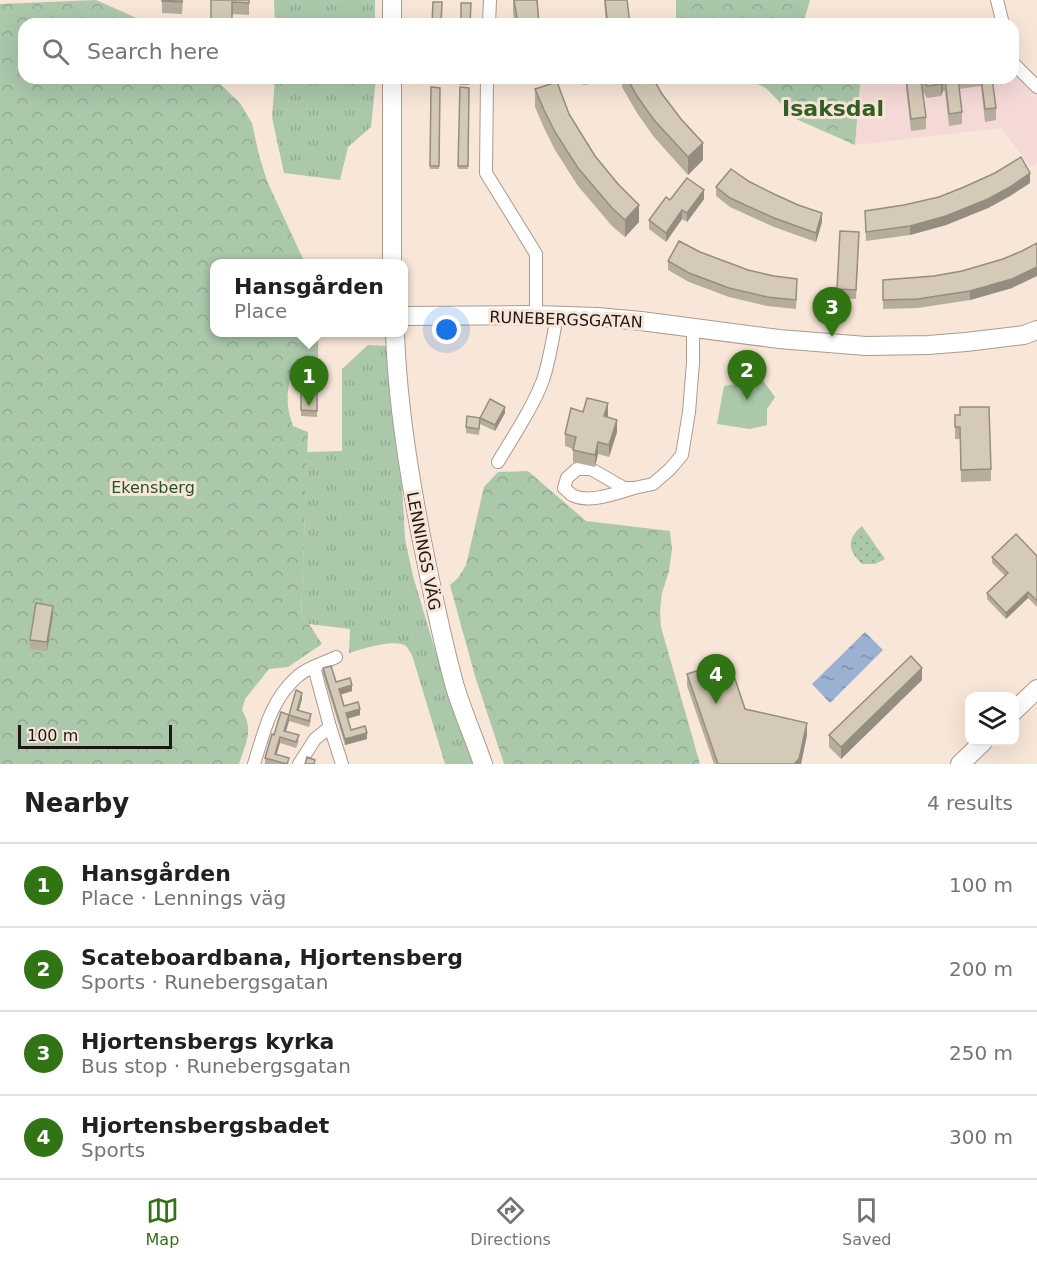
<!DOCTYPE html>
<html lang="en">
<head>
<meta charset="utf-8">
<style>
	:root { --surface:#fff; --page:#f6f6f6; --text:#202124; --muted:#757577; --line:#e0e0e0; --accent:#307414 }
	body { margin:0; font-family:"DejaVu Sans",sans-serif; background:var(--page); color:var(--text) }
	.controls { position:absolute; right:18px; bottom:18px; display:grid; overflow:hidden; border-radius:12px; box-shadow:0 6px 24px #0002 }
	.controls button { width:54px; height:54px; display:grid; place-items:center; padding:0; border:0; border-bottom:2px solid var(--line); background:var(--surface); color:var(--text); font:30px sans-serif }
	.scale { position:absolute; left:18px; bottom:15px; width:154px; box-sizing:border-box; padding-left:6px; border:3px solid #1e1713; border-top:0; font-size:16px; line-height:21px; white-space:nowrap; color:#1e1713; -webkit-text-stroke:4px #f8e6d8; paint-order:stroke }
	.you { position:absolute; left:447px; top:330px; width:21px; height:21px; margin:-15px; border:4px solid #fff; border-radius:50%; background:#1a73e8; box-shadow:0 0 0 9px #1a73e833 }
	.badge { display:grid; place-items:center; width:39px; height:39px; border-radius:50%; background:var(--accent); color:#fff; font-size:20px; font-weight:700 }
	.pin { position:absolute; translate:-50% -50px; filter:drop-shadow(0 2px 3px #0008) }
	.pin::after { content:''; position:absolute; top:32px; width:21px; height:18px; background:inherit; clip-path:polygon(0 0,100% 0,50% 100%) }
	.popup { position:absolute; left:210px; top:259px; width:198px; height:78px; box-sizing:border-box; display:grid; place-content:center; border-radius:12px; background:var(--surface); filter:drop-shadow(0 2px 4px #0005); font-size:20px; white-space:nowrap; color:var(--muted) }
	.popup b { font-size:22px; color:var(--text) }
	.popup::after { content:''; position:absolute; left:50%; top:100%; margin-left:-12px; border:12px solid transparent; border-top-color:var(--surface) }
	.list { margin:0; padding:0; list-style:none }
	h2 { display:flex; justify-content:space-between; align-items:center; height:78px; margin:0; padding:0 24px; font-size:26px }
	h2 small { font-size:20px; font-weight:400; color:var(--muted) }
	.list li { display:grid; grid-template-columns:39px 1fr auto; gap:18px; align-items:center; box-sizing:border-box; height:84px; padding:0 24px; border-top:2px solid var(--line) }
	.list b { display:block; font-size:22px; white-space:nowrap }
	.list p { margin:0; font-size:20px; white-space:nowrap; color:var(--muted) }
	.list em { font-size:20px; font-style:normal; color:var(--muted) }
	.icon { flex:none; width:33px; height:33px; fill:none; stroke:currentColor; stroke-width:2; stroke-linecap:round; stroke-linejoin:round }
	.map { position:relative; flex:none; width:1037px; height:764px; overflow:hidden }
	.search { position:absolute; background:var(--surface); box-shadow:0 6px 24px #0002; left:18px; right:18px; top:18px; height:66px; display:flex; align-items:center; gap:15px; box-sizing:border-box; padding:0 21px; border-radius:18px; color:var(--muted); font-size:22px }
	.sheet { height:414px; background:var(--surface) }
	nav { display:flex; justify-content:space-around; align-items:center; box-sizing:border-box; height:84px; border-top:2px solid var(--line); background:var(--surface); font-size:16px; color:var(--muted) }
	nav a { display:grid; justify-items:center; gap:3px }
	nav .on { color:var(--accent) }
	.map>svg:first-child { display:block }
	.education { fill:#f4d9d7 }
	.grass { fill:url(#grass-tufts) }
	.forest { fill:url(#forest-crowns) }
	.park { fill:url(#park-dots) }
	.pitch { fill:#abc8ab }
	.water { fill:url(#water-ripples) }
	.lines { fill:none; stroke-linecap:round; stroke-linejoin:round }
	.street-casing { stroke:#ac9b8e; stroke-width:14 }
	.secondary-casing { stroke:#ac9b8e; stroke-width:20 }
	.street { stroke:#fff; stroke-width:12 }
	.secondary { stroke:#fff; stroke-width:18 }
	.wall { fill:#b7ad9d }
	.shaded-wall { fill:#958d80 }
	.building { fill:#d5c9b7; stroke:#958d80; stroke-width:1.5 }
	.labels { text-anchor:middle; stroke-width:6; stroke-linejoin:round; paint-order:stroke }
	.street-label { font-size:16px; fill:#1e1713; stroke:#f8e6d8 }
	.park-label { font-size:16px; fill:#27532a; stroke:#f8e6d8 }
	.district-label { font-size:22px; font-weight:bold; fill:#335f25; stroke:#f8e6d8 }
</style>
</head>
<body>
<div class="map">
<svg width="1037" height="764" viewBox="0 0 1037 764">
	<defs>
		<pattern id="grass-tufts" width="24" height="20" patternUnits="userSpaceOnUse" patternTransform="scale(1.5)"><rect width="24" height="20" fill="#abc8ab"/><path d="M3 7l-1-3M5 7V3M7 7l1-3M15 17l-1-3M17 17v-4M19 17l1-3" fill="none" stroke="#93ab92"/></pattern>
		<pattern id="forest-crowns" width="20" height="18" patternUnits="userSpaceOnUse" patternTransform="scale(1.5)"><rect width="20" height="18" fill="#abc8ab"/><path d="M2 6a3 3 0 1 1 6 0M12 15a3 3 0 1 1 6 0" fill="none" stroke="#93ab92"/></pattern>
		<pattern id="park-dots" width="8" height="8" patternUnits="userSpaceOnUse" patternTransform="scale(1.5)"><rect width="8" height="8" fill="#abc8ab"/><path d="M2 2h.1M6 6h.1" fill="none" stroke="#93ab92" stroke-width="1.8" stroke-linecap="round"/></pattern>
		<pattern id="water-ripples" width="26" height="14" patternUnits="userSpaceOnUse" patternTransform="scale(1.5)"><rect width="26" height="14" fill="#9bb1d2"/><path d="M2 4q2-2 4 0t4 0M15 11q2-2 4 0t4 0" fill="none" stroke="#7e8fa9"/></pattern>
	</defs>
	<rect width="100%" height="100%" fill="#f8e6d8"/>
	<path class="education" d="M1013,72L1037,94V162L1031,167L1001,128L855,145L860,84L891,80V78H1013Z"/>
	<g class="grass">
		<path d="M274,0H375V24H275Z"/>
		<path d="M275,78H376L371,127L348,147L340,180L284,173L272,117Z"/>
		<path d="M368,345L387,346L390,398L401,468L405,539L413,576L432,640L473,764H445L412,655C411,653 407,647 406,646C396,638 361,649 349,653L350,629L309,624L301,618L307,452L342,451V369Z"/>
	</g>
	<g class="forest">
		<path d="M96,0L150,24H24V78H214L240,103L252,123L259,155L267,181L305,263L214,264V332L318,333V364L292,370C287,393 285,403 293,426L308,432L301,618L309,624L322,644L288,667L269,669L245,699L242,710C254,731 246,742 239,764H0V4Z"/>
		<path d="M676,0H810L803,24H676Z"/>
		<path d="M744,78H831L860,84L855,145L796,119L766,88Z"/>
		<path d="M528,471L586,521L670,531L672,549L669,571L662,593L660,611L661,627L700,764H504L475,676L450,585L458,578L466,565L484,487L498,472Z"/>
	</g>
	<path class="park" d="M862,526L885,559L875,564H862C848,551 846,539 862,526Z"/>
	<path class="pitch" d="M754,372L762,379L775,397L767,409V425L750,429L717,424L724,386L736,384Z"/>
	<path class="water" d="M865,632L883,650L830,703L812,684Z"/>
	<g class="lines">
		<defs>
			<g id="street">
				<path d="M997,0L1003,24"/>
				<path d="M489,24L490,0"/>
				<path d="M1013,63L1037,87"/>
				<path d="M487,78L486,173L536,254V315"/>
				<path d="M498,462C514,435 532,409 543,380C550,359 553,337 557,315"/>
				<path d="M634,488C617,493 589,504 572,495C569,493 567,490 564,488L567,478L577,469H591L624,488H634L653,484L670,469L682,455L689,412L693,363V327"/>
				<path d="M314,667L330,727L342,764"/>
				<path d="M254,764C264,732 271,699 298,676C308,667 324,663 336,657"/>
				<path d="M299,764L315,739L330,727"/>
			</g>
			<g id="secondary">
				<path d="M392,0V24"/>
				<path d="M392,264V78"/>
				<path d="M404,316L536,315L597,317L641,321L779,339L866,346L928,345L966,342L1024,335L1037,330"/>
				<path d="M395,332C397,401 408,469 421,536C431,586 441,637 455,687C463,713 474,738 483,764"/>
				<path d="M1014,711L1037,689"/>
				<path d="M960,764L983,742"/>
			</g>
		</defs>
		<use href="#street" class="street-casing"/>
		<use href="#secondary" class="secondary-casing"/>
		<use href="#street" class="street"/>
		<use href="#secondary" class="secondary"/>
	</g>
	<g class="wall">
		<path d="M162,0H183L182,14L162,13Z"/>
		<path d="M211,0H249V15L232,14V24H211Z"/>
		<path d="M513,0H538V8L539,24H515L513,14Z"/>
		<path d="M604,0H627L630,24H606Z"/>
		<rect x="431" y="78" width="9" height="6"/>
		<rect x="460" y="78" width="9" height="7"/>
		<path d="M554,78H612V81L583,85L582,79L557,83L569,114L595,156L639,222L625,237L612,226L578,186L555,150L544,128L535,107V89L554,83Z"/>
		<path d="M622,78H653L703,160L688,175L654,137L637,113L622,87Z"/>
		<path d="M906,78H992L996,108V120L985,122L981,86L959,89L962,112V124L949,126L945,91H943L941,96L927,98L924,93H923L926,117V129L911,131L906,88Z"/>
		<path d="M431,87L440,88L439,169H430Z"/>
		<path d="M460,87L469,88L468,169H458Z"/>
		<path d="M750,182L822,222L816,242L774,227L730,207L716,196V187Z"/>
		<path d="M1030,183L1010,196L988,208L946,225L910,235L866,241L865,211L904,205Z"/>
		<path d="M704,199L687,222L682,219L666,242L649,229V220L670,200Z"/>
		<path d="M859,241L856,299L837,298V289Z"/>
		<path d="M700,252L797,288L796,309L767,306L729,297L689,282L668,270V261Z"/>
		<path d="M934,276L1012,288L970,300L918,308L883,309V280Z"/>
		<path d="M301,389H317V417L301,416Z"/>
		<path d="M583,412L608,415V417L617,432L609,457L598,454L595,467L573,462V449L565,446V434Z"/>
		<path d="M505,413L495,431L480,424L479,435L466,433V427L480,418Z"/>
		<path d="M955,415L991,469V481L961,482L960,439H955Z"/>
		<path d="M1037,556V607L1028,598L1006,619L987,599V593L1005,576L992,563V557Z"/>
		<path d="M53,615L47,651L30,649V640Z"/>
		<path d="M323,668L336,682L352,691L340,695L344,706L360,715L347,719L351,730L367,739L345,745L323,674Z"/>
		<path d="M687,674L745,709L807,735L801,764H714L687,686Z"/>
		<path d="M922,680L841,759L829,747V735Z"/>
		<path d="M302,699L299,710L311,720L309,727L289,721V715Z"/>
		<path d="M289,721L286,731L299,741L296,748L280,743L276,754L289,764H265V758L274,735Z"/>
	</g>
	<g class="shaded-wall">
		<path d="M943,79V91L941,96V84Z"/>
		<path d="M703,143V160L688,175V157Z"/>
		<path d="M1030,173V183L1010,196L988,208L946,225L910,235V226Z"/>
		<path d="M704,190V199L687,222V213Z"/>
		<path d="M639,205V222L625,237V220Z"/>
		<path d="M682,210V219L666,242V233Z"/>
		<path d="M822,213V222L816,242V233Z"/>
		<path d="M1037,267V276L1012,288L970,300V291Z"/>
		<path d="M608,403V415L604,428V416Z"/>
		<path d="M505,407V413L495,431V425Z"/>
		<path d="M617,420V432L609,457V445Z"/>
		<path d="M598,442V454L595,467V455Z"/>
		<path d="M1028,592V598L1006,619V613Z"/>
		<path d="M53,606V615L47,651V642Z"/>
		<path d="M922,668V680L841,759V747Z"/>
		<path d="M352,685V691L339,695V689Z"/>
		<path d="M302,693V699L297,716V710Z"/>
		<path d="M360,709V715L346,719V713Z"/>
		<path d="M289,715V721L284,737V731Z"/>
		<path d="M807,723V735L801,764H794Z"/>
		<path d="M367,733V739L345,745V739Z"/>
		<path d="M280,737V743L275,760V754Z"/>
	</g>
	<g class="building">
		<path d="M162,0H182V2L162,1Z"/>
		<path d="M211,0H249V3L232,2V24H211Z"/>
		<path d="M514,0H537L539,24H518Z"/>
		<path d="M605,0H627L630,24H609L607,18Z"/>
		<path d="M433,2H442L441,24H432Z"/>
		<path d="M461,3H471L470,24H461Z"/>
		<rect x="431" y="78" width="9" height="3"/>
		<path d="M460,78H469V82L460,81Z"/>
		<path d="M627,78H653L662,94L681,119L703,143L688,157L654,120L637,96Z"/>
		<path d="M906,78H958L962,112L949,114L945,79H943L941,84L927,86L924,81H921L926,117L911,119Z"/>
		<path d="M981,78H992L996,108L985,109Z"/>
		<path d="M557,82L569,114L595,156L618,184L639,205L625,220L612,208L578,168L555,132L544,110L535,89Z"/>
		<path d="M431,87L440,88L439,166H430Z"/>
		<path d="M460,87L469,88L468,166H458Z"/>
		<path d="M1021,157L1030,173L1010,187L988,199L946,216L910,226L866,232L865,211L904,205L939,197L964,187L995,173Z"/>
		<path d="M731,169L750,182L774,194L798,205L822,213L816,233L774,218L730,198L716,187Z"/>
		<path d="M687,178L704,190L687,213L682,210L666,233L649,220L666,197L670,200Z"/>
		<path d="M840,231L859,232L856,290L837,289Z"/>
		<path d="M679,241L700,252L748,270L774,276L797,279L796,300L767,297L729,288L689,273L668,261Z"/>
		<path d="M1037,243V267L1012,279L970,291L918,299L883,300V280L934,276L962,271L1003,259L1022,251Z"/>
		<path d="M301,389H317V411L301,410Z"/>
		<path d="M587,398L608,403L604,416L617,420L609,445L598,442L595,455L573,450L576,437L565,434L571,408L583,412Z"/>
		<path d="M490,399L505,407L495,425L480,418L479,429L466,427L467,416L480,418Z"/>
		<path d="M960,407H989L991,469L961,470L960,427H955V415H960Z"/>
		<path d="M1016,534L1037,556V601L1028,592L1006,613L987,593L1008,573L992,557Z"/>
		<path d="M36,603L53,606L47,642L30,640Z"/>
		<path d="M911,656L922,668L841,747L829,735Z"/>
		<path d="M729,661L745,709L807,723L799,759L794,764H718L687,674Z"/>
		<path d="M331,666L336,682L350,678L352,685L339,689L344,706L358,702L360,709L346,713L351,730L365,726L367,733L345,739L323,668Z"/>
		<path d="M296,690L302,693L297,710L311,714L309,721L289,715Z"/>
		<path d="M281,712L289,715L284,731L299,735L296,742L280,737L275,754L289,758L287,764L265,758L272,734L274,735Z"/>
		<path d="M307,757L315,760L314,764H305Z"/>
	</g>
	<g class="labels">
		<g class="street-label">
			<text transform="translate(566 319) rotate(2)" y="6">RUNEBERGSGATAN</text>
			<text transform="translate(424 551) rotate(79)" y="6">LENNINGS VÄG</text>
		</g>
		<g class="park-label">
			<text x="153" y="493">Ekensberg</text>
		</g>
		<g class="district-label">
			<text x="833" y="116">Isaksdal</text>
		</g>
	</g>
</svg>
<div class="controls">
<button><svg class="icon" aria-label="layers" viewBox="0 0 24 24"><path d="M12 4l9 5-9 5-9-5zM3 14l9 5 9-5"/></svg></button>
</div>
<div class="scale">100 m</div>
<div class="you"></div>
<div class="pin badge" style="left:309px;top:406px">1</div>
<div class="popup"><b>Hansgården</b>Place</div>
<div class="pin badge" style="left:747px;top:400px">2</div>
<div class="pin badge" style="left:832px;top:337px">3</div>
<div class="pin badge" style="left:716px;top:704px">4</div>
<div class="search"><svg class="icon" aria-label="search" viewBox="0 0 24 24"><circle cx="10" cy="10" r="6"/><path d="M15 15l6 6"/></svg>Search here</div>
</div>
<section class="sheet">
<h2>Nearby<small>4 results</small></h2>
<ul class="list">
<li><span class="badge">1</span><div><b>Hansgården</b><p>Place · Lennings väg</p></div><em>100 m</em></li>
<li><span class="badge">2</span><div><b>Scateboardbana, Hjortensberg</b><p>Sports · Runebergsgatan</p></div><em>200 m</em></li>
<li><span class="badge">3</span><div><b>Hjortensbergs kyrka</b><p>Bus stop · Runebergsgatan</p></div><em>250 m</em></li>
<li><span class="badge">4</span><div><b>Hjortensbergsbadet</b><p>Sports</p></div><em>300 m</em></li>
</ul>
</section>
<nav>
<a class="on"><svg class="icon" aria-label="map" viewBox="0 0 24 24"><path d="M3 6l6-2 6 2 6-2v14l-6 2-6-2-6 2zM9 4v14M15 6v14"/></svg>Map</a>
<a><svg class="icon" aria-label="directions" viewBox="0 0 24 24"><path d="M12 3l9 9-9 9-9-9zM9 14v-3h6M13 9l2 2-2 2"/></svg>Directions</a>
<a><svg class="icon" aria-label="saved" viewBox="0 0 24 24"><path d="M7 4h10v16l-5-4-5 4z"/></svg>Saved</a>
</nav>
</body>
</html>
